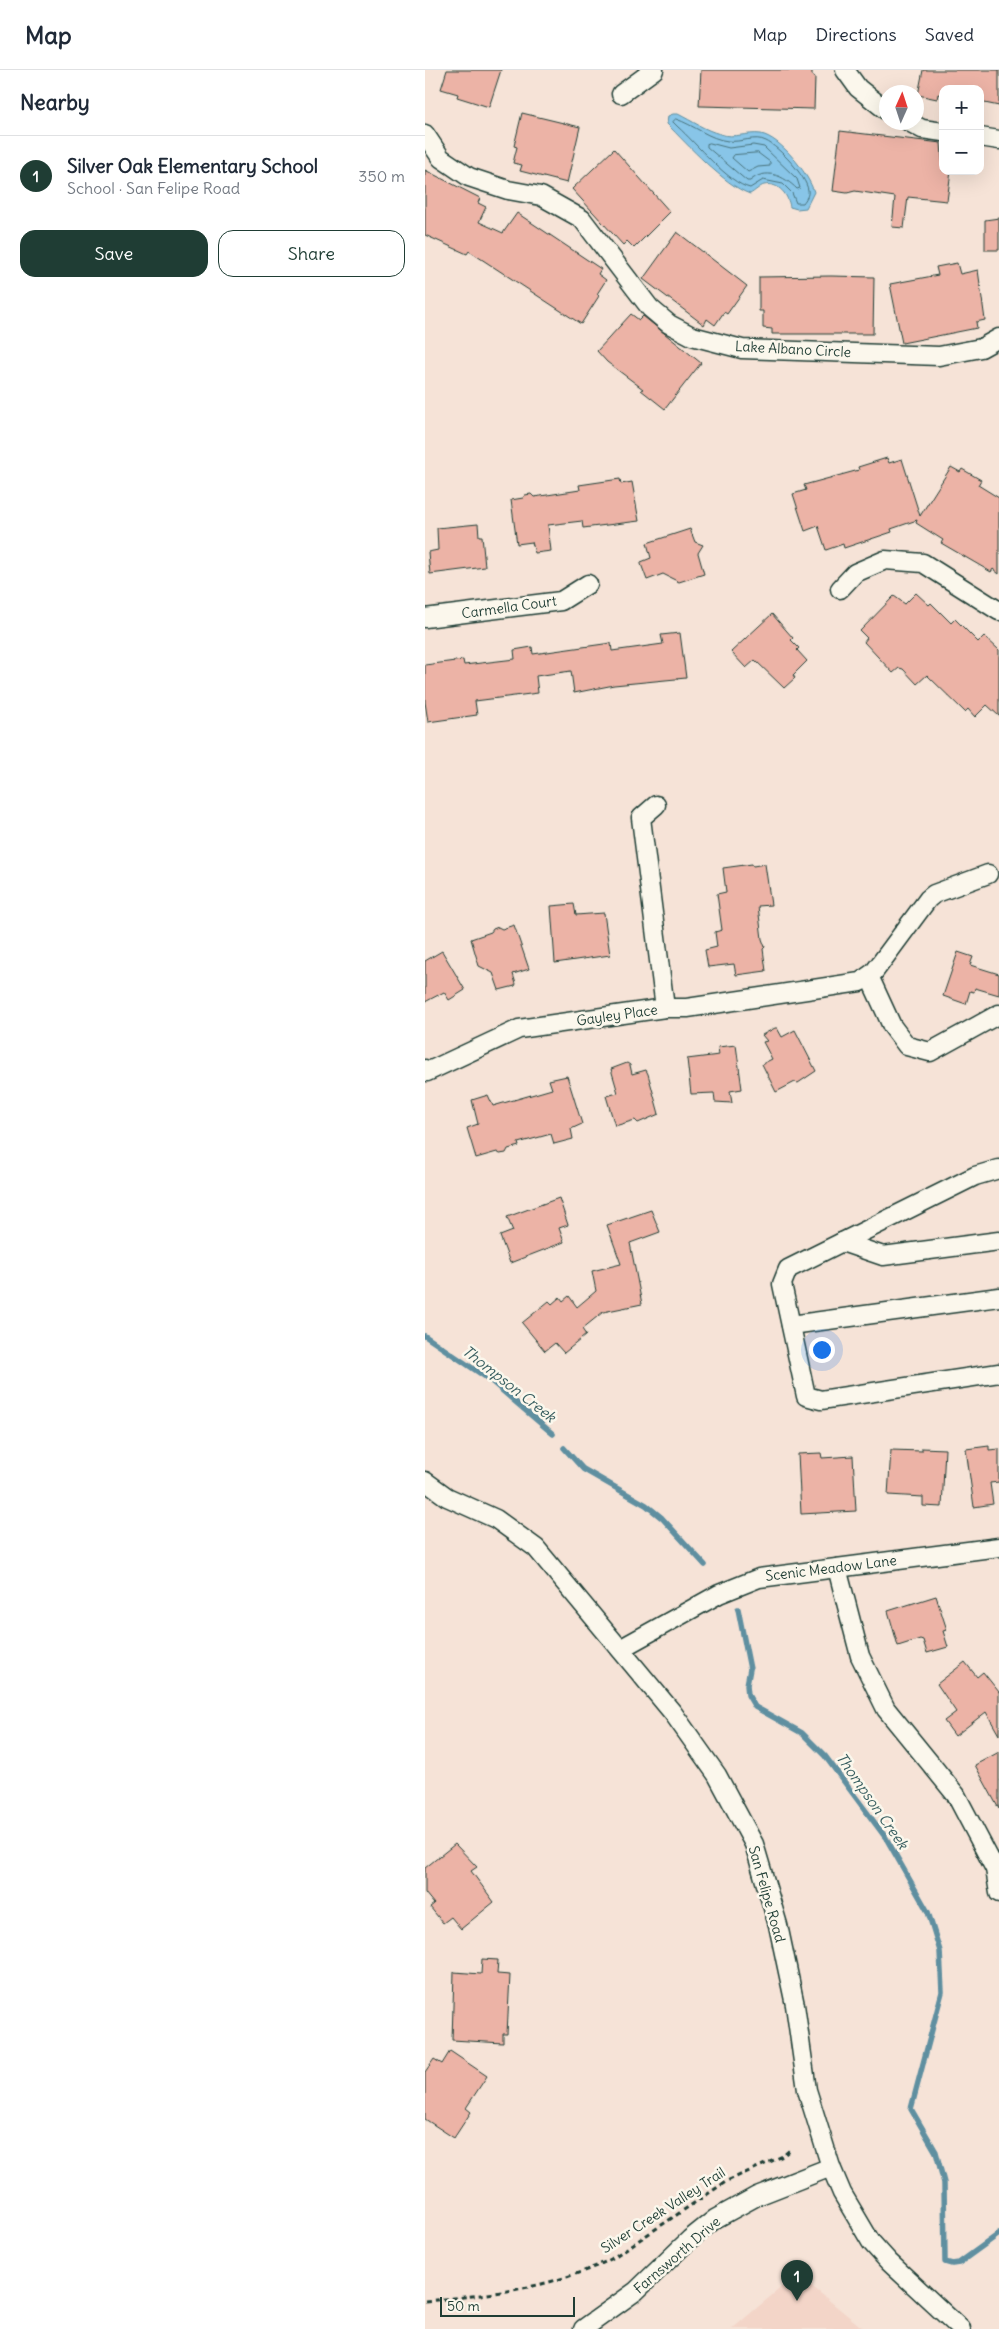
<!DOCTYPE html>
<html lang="en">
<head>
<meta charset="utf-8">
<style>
	:root { --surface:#fff; --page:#f2f2f3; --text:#1f2937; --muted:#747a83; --line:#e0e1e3; --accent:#1f3d34 }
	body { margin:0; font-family:Delius,sans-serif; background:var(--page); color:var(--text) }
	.controls { position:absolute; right:15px; top:15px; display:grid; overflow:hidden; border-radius:10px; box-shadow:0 5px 20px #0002 }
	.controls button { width:45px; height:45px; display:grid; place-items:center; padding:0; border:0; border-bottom:1px solid var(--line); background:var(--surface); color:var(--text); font:25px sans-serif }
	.compass { position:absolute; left:454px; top:15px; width:45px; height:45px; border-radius:50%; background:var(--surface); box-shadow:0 5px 20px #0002; rotate:3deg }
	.scale { position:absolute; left:15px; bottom:12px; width:135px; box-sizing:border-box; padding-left:5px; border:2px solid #1f3d34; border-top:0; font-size:14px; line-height:18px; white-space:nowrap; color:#1f3d34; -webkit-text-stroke:4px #fbf7ec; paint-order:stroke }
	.you { position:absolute; left:396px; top:1279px; width:18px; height:18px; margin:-12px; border:4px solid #fff; border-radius:50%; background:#1a73e8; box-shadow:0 0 0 8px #1a73e833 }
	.badge { display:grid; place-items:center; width:32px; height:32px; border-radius:50%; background:var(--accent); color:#fff; font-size:16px; font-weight:700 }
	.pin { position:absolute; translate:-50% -41px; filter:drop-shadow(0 1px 2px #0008) }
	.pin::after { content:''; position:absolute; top:26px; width:18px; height:15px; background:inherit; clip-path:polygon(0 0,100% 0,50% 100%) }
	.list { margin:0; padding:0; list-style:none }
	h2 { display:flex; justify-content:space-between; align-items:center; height:65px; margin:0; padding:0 20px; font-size:21px }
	h2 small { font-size:16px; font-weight:400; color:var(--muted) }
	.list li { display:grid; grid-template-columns:32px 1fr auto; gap:15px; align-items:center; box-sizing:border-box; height:80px; padding:0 20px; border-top:1px solid var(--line) }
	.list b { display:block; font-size:19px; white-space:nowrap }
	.list p { margin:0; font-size:16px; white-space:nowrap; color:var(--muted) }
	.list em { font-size:16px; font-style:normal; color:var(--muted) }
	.actions { display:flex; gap:10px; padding:15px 20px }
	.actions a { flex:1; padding:11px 0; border:1px solid var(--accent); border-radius:15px; text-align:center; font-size:18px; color:var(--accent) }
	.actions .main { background:var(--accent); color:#fff }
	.map { position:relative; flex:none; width:574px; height:2259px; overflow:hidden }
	header { display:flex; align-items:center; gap:30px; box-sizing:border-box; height:70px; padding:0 25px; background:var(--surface); border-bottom:1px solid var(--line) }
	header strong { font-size:24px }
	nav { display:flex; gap:28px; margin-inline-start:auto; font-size:18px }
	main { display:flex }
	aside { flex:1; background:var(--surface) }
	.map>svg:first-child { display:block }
	.built { fill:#f3d5c8 }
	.water { fill:#88c5e8; stroke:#5e8fa0 }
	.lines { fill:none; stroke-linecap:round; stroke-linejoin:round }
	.shore { stroke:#49737c; stroke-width:1 }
	.stream { stroke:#5e8fa0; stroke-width:5.5 }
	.building { fill:#ecb3a6; stroke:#1f3d34 }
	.minor-casing { stroke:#1f3d34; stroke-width:21 }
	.path { stroke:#1f3d34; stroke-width:3; stroke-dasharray:5 4; stroke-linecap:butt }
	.minor { stroke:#fbf7ec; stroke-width:18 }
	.labels { text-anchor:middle; stroke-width:5; stroke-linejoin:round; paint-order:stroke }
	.street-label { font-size:14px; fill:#1f3d34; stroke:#fbf7ec }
	.water-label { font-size:15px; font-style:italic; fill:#395f61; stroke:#fbf7ec }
</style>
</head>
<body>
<header>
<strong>Map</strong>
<nav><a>Map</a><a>Directions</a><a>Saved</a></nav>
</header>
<main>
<aside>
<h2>Nearby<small></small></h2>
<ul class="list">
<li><span class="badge">1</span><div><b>Silver Oak Elementary School</b><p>School · San Felipe Road</p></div><em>350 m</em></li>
</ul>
<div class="actions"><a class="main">Save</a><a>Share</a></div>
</aside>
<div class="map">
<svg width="574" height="2259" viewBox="0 0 574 2259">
	<rect width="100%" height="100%" fill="#f6e3d7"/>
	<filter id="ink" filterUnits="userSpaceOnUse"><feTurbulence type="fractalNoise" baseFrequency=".02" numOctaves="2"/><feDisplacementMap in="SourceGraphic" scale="10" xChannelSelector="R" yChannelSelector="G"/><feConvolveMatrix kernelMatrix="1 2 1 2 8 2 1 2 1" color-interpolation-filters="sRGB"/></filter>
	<g filter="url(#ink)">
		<path class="built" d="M372,2204L439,2259H307Z"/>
		<path class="water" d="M248,44H253C267,51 280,60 295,64C309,69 322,62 336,64C356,68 383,103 389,122L381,138L372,139L365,137C363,125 354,112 339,115C335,116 329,122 325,124C299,115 262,74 242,54L243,46Z"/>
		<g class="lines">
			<g class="shore">
				<path d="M251,49C269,55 284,69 303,71C316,73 330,65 341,71C354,77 381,106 383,120C384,125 381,129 378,133H371L367,123L358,114L338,110L325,118C303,113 270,72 253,57L248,52Z"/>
				<path d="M285,73L304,78L328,75L339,77L372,109L375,118L372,119C359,106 341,97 325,111H322L282,77V74Z"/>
				<path d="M333,83L345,92V96L333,97L323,102L307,88L309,85Z"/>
			</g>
			<g class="stream">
				<path d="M0,1266L65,1310L128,1364"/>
				<path d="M139,1378L158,1399L221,1435L237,1448L280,1495"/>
				<path d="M313,1539L325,1599L322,1615L323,1625L330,1637L377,1663L400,1686L461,1768L503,1842L515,1881L517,1922L486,2039L511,2082L519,2113L520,2192L527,2194L534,2193L574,2164"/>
			</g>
		</g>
		<g class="building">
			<path d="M22,0H76L64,37L32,27L33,24L16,19Z"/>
			<path d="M276,0H387V5L390,7L389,39L276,36H274Z"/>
			<path d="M498,0H574V36L555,32V19H518V25L513,24L512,29L493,25Z"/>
			<path d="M97,43L155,57L142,113L95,101L97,95L88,93L92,77L89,76Z"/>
			<path d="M415,61L516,73L518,101H526L522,131L483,127L479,158L467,157L470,127L430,121L422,123L408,121Z"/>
			<path d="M189,79L245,142L209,178L202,171L198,175L147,119Z"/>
			<path d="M0,100L55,128L53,133L61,137L54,152L78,163L92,143L176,199L173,204L181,210L172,224L174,226L156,254L44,181L42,184L0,165Z"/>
			<path d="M574,148V180H560V150Z"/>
			<path d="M252,162L322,216L302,244L299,242L290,255L282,249L279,255L218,209Z"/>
			<path d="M532,193L535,204L553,200L560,250L551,252L552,258L477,273L465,214L513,205L511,197Z"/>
			<path d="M406,206L449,207L448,264H347V259L338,258V241H334V207Z"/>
			<path d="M206,244L214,250L218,246L276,293L240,339L216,320L218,319L182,292L172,281Z"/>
			<path d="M462,388L464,393L477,389L495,446L526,397L535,402L537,399L556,410L553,415L574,428V504L568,499L566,502L516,473L518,470L491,453L492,450L466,459L467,462L419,478L418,474L401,480L393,456L380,461L368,424L381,420L379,415L434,400L433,397Z"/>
			<path d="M195,409L196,414L207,412L214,451L158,458L157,451L123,455L126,481L110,483L107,472L92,474L86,430L98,428L100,425L106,424L109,427L155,420L154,415Z"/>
			<path d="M53,454L54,466H57L60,497L5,504L3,482L13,480L12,458Z"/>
			<path d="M265,459L270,472L278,475L273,483L279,504L254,512L238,504L222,510L216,494V492L226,488L222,473Z"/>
			<path d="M491,523L504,535L506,533L526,553L530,549L553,572L559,566L574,580V646L562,635L550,647L543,639L540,642L502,605L492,614L478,599L474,598L468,603L439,572L442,568L435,561L469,526L480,534Z"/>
			<path d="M347,544L368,568L366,570L374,578L372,580L382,591L368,605L370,608L359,618L330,590L321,598L306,582Z"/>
			<path d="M255,563L261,608L189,615L149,623L146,601L111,606L113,623L50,631L52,645L3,652L0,632V595L38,590L39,595L90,589L89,580L107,577L108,584L186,573L187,581L238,574L236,565Z"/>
			<path d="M327,794L328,796L340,794L346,835L333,836L337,869L340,877L338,879L341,901L311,905L309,894L283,897L280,880L292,877L290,862L297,860L292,824L301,822L298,798Z"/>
			<path d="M149,834L151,845L179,843L185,885L130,893L126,836Z"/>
			<path d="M89,855L104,899L88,904L91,914L90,916L74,920L68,903L54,896L46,869L66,862L68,859L73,857L77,859Z"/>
			<path d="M17,881L40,920L24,930L19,922L0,932V891Z"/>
			<path d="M533,882L548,887L545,895L574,904V925L550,918L549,922L545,921L541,934L518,926Z"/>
			<path d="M350,958H352L357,967L370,960L391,1001L373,1013L370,1012L351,1022L337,994L347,989L338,972L342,971L337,965Z"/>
			<path d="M311,975L317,1019L305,1021L307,1033L290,1032L289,1023L266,1024L262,989L294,985L293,977Z"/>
			<path d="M202,993L205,995L207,1004L221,1000L223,1004L234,1044L213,1053L210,1050L190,1056L181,1026L193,1023L186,999Z"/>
			<path d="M142,1006L157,1054L146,1059L148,1069L129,1074L126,1064L93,1073L94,1076L83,1079L81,1083L75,1084L72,1082L51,1088L42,1058L53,1054L47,1030L63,1025L68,1036L127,1019L124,1010Z"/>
			<path d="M134,1128L143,1155L134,1158L139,1172L85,1193L75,1166L88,1161L82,1147Z"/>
			<path d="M226,1140L235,1162L205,1173L217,1234L178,1242L157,1259L161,1265L139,1283L130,1273L120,1281L97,1253L124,1231L127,1234L135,1227L138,1231L144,1226L152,1237L171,1221L167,1201L196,1194L182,1155Z"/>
			<path d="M564,1376V1380L574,1379V1412L565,1413L568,1434L549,1437L541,1379Z"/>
			<path d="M497,1378L520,1379L517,1437L498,1436V1427L463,1425L466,1380L497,1381Z"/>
			<path d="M396,1383L397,1388L428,1386L431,1441L376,1444L373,1384Z"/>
			<path d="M511,1526L522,1560L518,1561L523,1577L502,1583L498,1570L495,1569L473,1576L463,1541Z"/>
			<path d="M540,1592L552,1607L558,1602L574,1622V1665L561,1642L530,1666L519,1651L531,1642L512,1614Z"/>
			<path d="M574,1682V1739L550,1695Z"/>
			<path d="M30,1774L52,1797L46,1801L69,1832L36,1859L26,1847L18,1853L5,1837L9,1834L0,1823V1798Z"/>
			<path d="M57,1889L73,1890L72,1904L85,1905L82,1964H78V1973L27,1970L29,1902L56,1904Z"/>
			<path d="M25,1981L62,2006L41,2038L46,2042L29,2068L0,2049V2002L9,1989L17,1994Z"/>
		</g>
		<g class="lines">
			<defs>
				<g id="minor">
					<path d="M420,0L433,18L462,41"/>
					<path d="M196,24L229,0"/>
					<path d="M484,52L497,59L518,62"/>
					<path d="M0,64L16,88L44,107L83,120L116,126L157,149L225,238L244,254L267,266L317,279L514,286L556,278L574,268"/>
					<path d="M555,67L574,70"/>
					<path d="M415,519L430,503L460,490L498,493L574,541"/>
					<path d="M0,548L136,531L163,514"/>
					<path d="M444,906L467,956L482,976L505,982L574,944"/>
					<path d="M240,938H262L435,912L449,902L503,829L509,824L563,804"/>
					<path d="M0,999L2,1002L94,959L240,938L216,748L231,735"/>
					<path d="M574,1099L550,1106L363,1199L357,1214L381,1326L396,1330L574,1303"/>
					<path d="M417,1172L458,1186L574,1171"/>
					<path d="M366,1255L574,1227"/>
					<path d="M0,1411L22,1427L71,1449L111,1478L248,1643L292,1705L329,1774L353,1855L370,1935L382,2020L406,2097L417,2123L446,2172L464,2192L536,2259"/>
					<path d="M412,1498L435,1586L461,1639L531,1725L570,1799L574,1823"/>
					<path d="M195,1579L294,1524L334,1508L574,1477"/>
					<path d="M158,2259L211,2221L265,2169L290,2149L332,2126L406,2097"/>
				</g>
			</defs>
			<use href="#minor" class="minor-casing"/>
			<path class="path" d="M0,2231C63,2225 129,2218 186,2189L302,2111L358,2086L366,2079"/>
			<use href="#minor" class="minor"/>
		</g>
	</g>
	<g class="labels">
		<g class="street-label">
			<text transform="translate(368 279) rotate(3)" y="5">Lake Albano Circle</text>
			<text transform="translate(84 537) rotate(-8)" y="5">Carmella Court</text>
			<text transform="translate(192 945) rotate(-8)" y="5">Gayley Place</text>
			<text transform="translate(406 1498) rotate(-7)" y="5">Scenic Meadow Lane</text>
			<text transform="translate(342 1824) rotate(74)" y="5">San Felipe Road</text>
			<text transform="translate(238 2140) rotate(-33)" y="5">Silver Creek Valley Trail</text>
			<text transform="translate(252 2185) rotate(-41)" y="5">Farnsworth Drive</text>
		</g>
		<g class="water-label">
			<text transform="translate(84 1314) rotate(38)" y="5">Thompson Creek</text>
			<text transform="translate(447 1731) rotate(55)" y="5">Thompson Creek</text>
		</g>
	</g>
</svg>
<div class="controls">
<button>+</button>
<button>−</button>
</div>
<svg class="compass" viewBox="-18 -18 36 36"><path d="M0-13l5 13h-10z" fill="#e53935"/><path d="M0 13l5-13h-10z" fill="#747a83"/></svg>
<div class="scale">50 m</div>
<div class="you"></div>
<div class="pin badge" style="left:372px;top:2231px">1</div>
</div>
</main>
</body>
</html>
